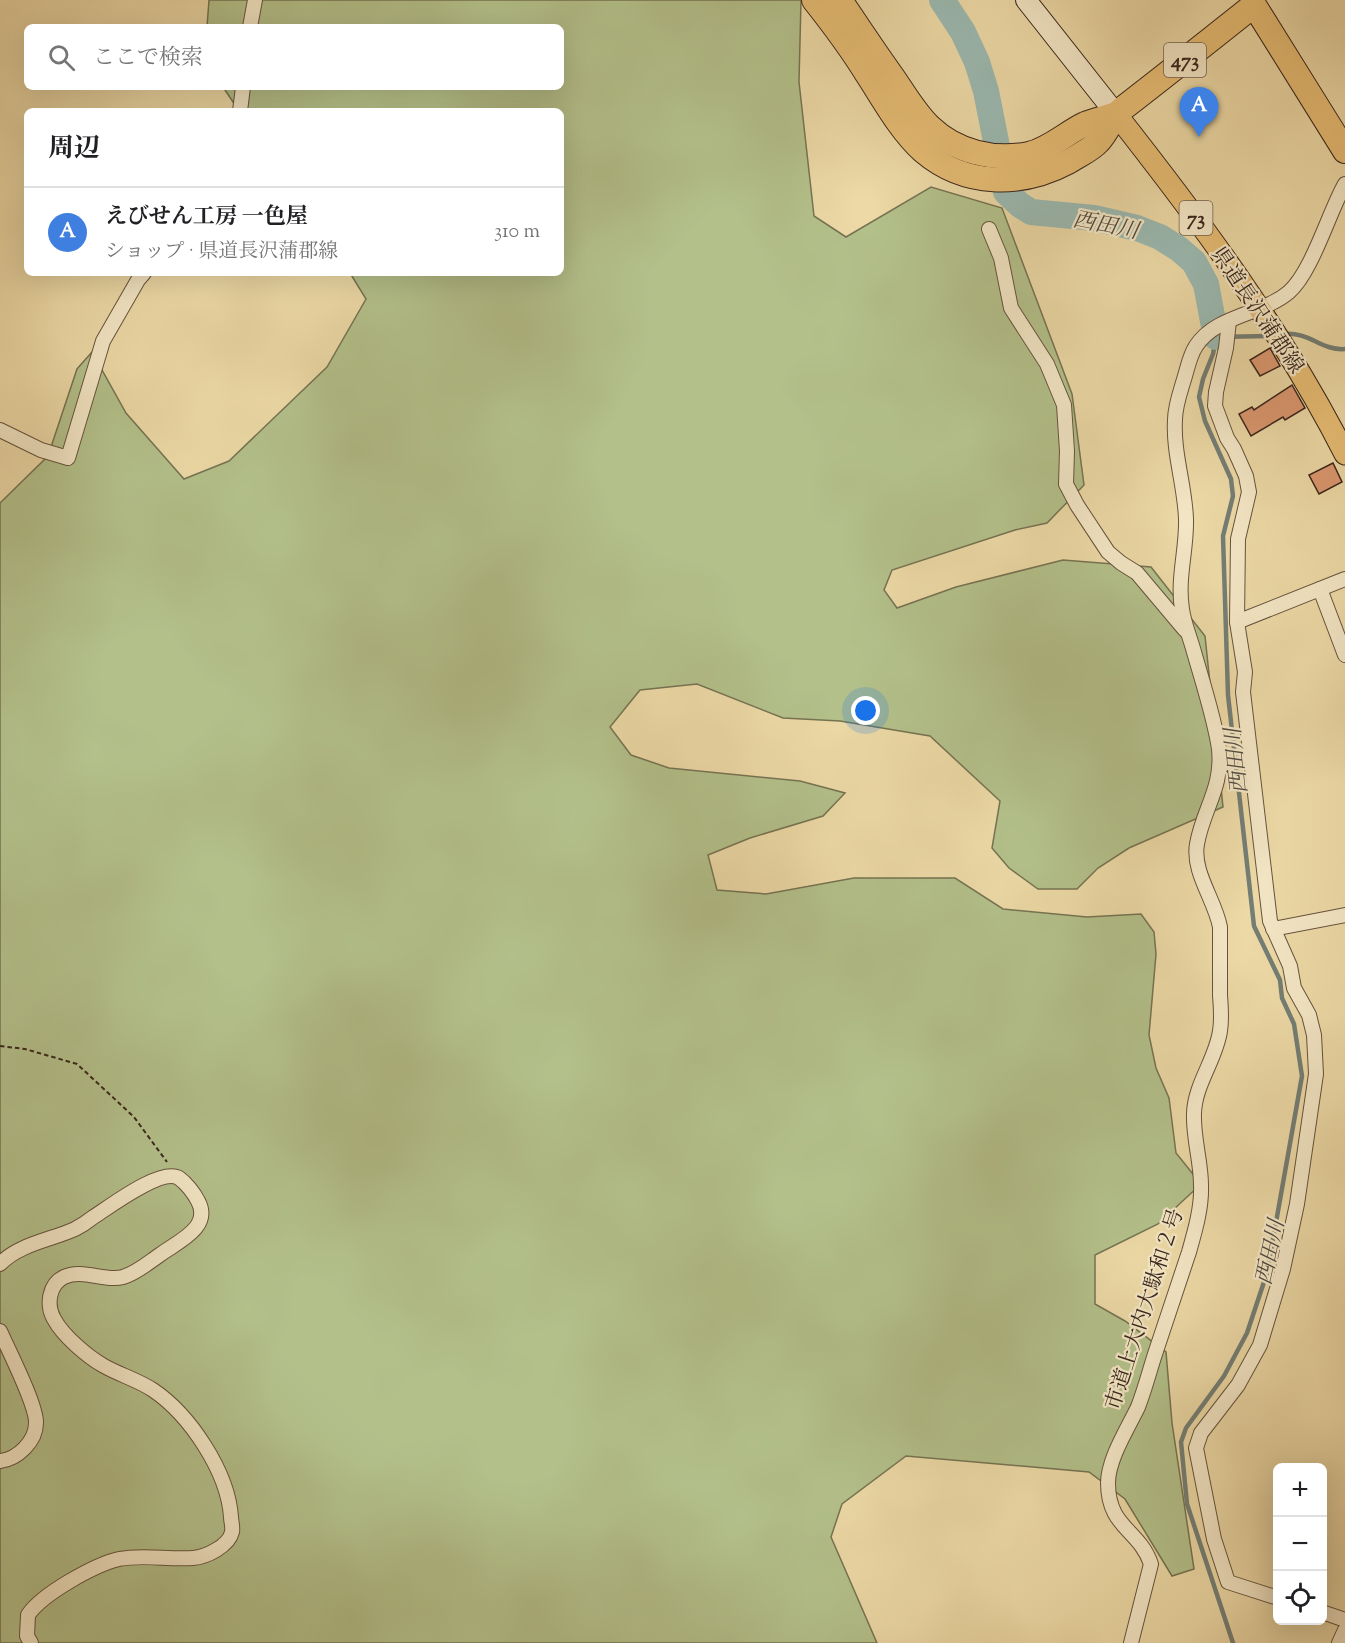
<!DOCTYPE html>
<html lang="ja">
<head>
<meta charset="utf-8">
<style>
	:root { --surface:#fff; --page:#f6f6f6; --text:#202124; --muted:#757577; --line:#e0e0e0; --accent:#0b8043 }
	body { margin:0; font-family:"Sorts Mill Goudy","Noto Serif JP",serif; background:var(--page); color:var(--text) }
	.controls { position:absolute; right:18px; bottom:18px; display:grid; overflow:hidden; border-radius:9px; box-shadow:0 6px 24px #0002 }
	.controls button { width:54px; height:54px; display:grid; place-items:center; padding:0; border:0; border-bottom:2px solid var(--line); background:var(--surface); color:var(--text); font:30px sans-serif }
	.you { position:absolute; left:866px; top:711px; width:21px; height:21px; margin:-15px; border:4px solid #fff; border-radius:50%; background:#1a73e8; box-shadow:0 0 0 9px #1a73e833 }
	.badge { display:grid; place-items:center; width:39px; height:39px; border-radius:50%; background:var(--accent); color:#fff; font-size:20px; font-weight:700 }
	.pin { position:absolute; translate:-50% -50px; filter:drop-shadow(0 2px 3px #0008) }
	.pin::after { content:''; position:absolute; top:32px; width:21px; height:18px; background:inherit; clip-path:polygon(0 0,100% 0,50% 100%) }
	.list { margin:0; padding:0; list-style:none }
	h2 { display:flex; justify-content:space-between; align-items:center; height:78px; margin:0; padding:0 24px; font-size:26px }
	h2 small { font-size:20px; font-weight:400; color:var(--muted) }
	.list li { display:grid; grid-template-columns:39px 1fr auto; gap:18px; align-items:center; box-sizing:border-box; height:90px; padding:0 24px; border-top:2px solid var(--line) }
	.list b { display:block; font-size:22px; white-space:nowrap }
	.list p { margin:0; font-size:20px; white-space:nowrap; color:var(--muted) }
	.list em { font-size:20px; font-style:normal; color:var(--muted) }
	.icon { flex:none; width:33px; height:33px; fill:none; stroke:currentColor; stroke-width:2; stroke-linecap:round; stroke-linejoin:round }
	.map { position:relative; flex:none; width:1345px; height:1643px; overflow:hidden }
	.search { position:absolute; background:var(--surface); box-shadow:0 6px 24px #0002; left:24px; top:24px; width:540px; height:66px; display:flex; align-items:center; gap:15px; box-sizing:border-box; padding:0 21px; border-radius:9px; color:var(--muted); font-size:22px }
	.panel { position:absolute; background:var(--surface); box-shadow:0 6px 24px #0002; left:24px; top:108px; width:540px; height:168px; border-radius:9px }
	.map>svg:first-child { display:block }
	.green { fill:#b3c08a; stroke:#767353; stroke-width:1.5 }
	.lines { fill:none; stroke-linecap:round; stroke-linejoin:round }
	.stream { stroke:#747e75; stroke-width:4.5 }
	.river { stroke:#9bb9b0; stroke-width:26 }
	.building { fill:#db9870; stroke:#39261c; stroke-width:1.5 }
	.street-casing { stroke:#66533e; stroke-width:16 }
	.secondary-casing { stroke:#39261c; stroke-width:22 }
	.primary-casing { stroke:#39261c; stroke-width:23 }
	.highway-casing { stroke:#39261c; stroke-width:26 }
	.path { stroke:#39261c; stroke-width:2; stroke-dasharray:4.5 3; stroke-linecap:butt }
	.street { stroke:#f3e6c5; stroke-width:14 }
	.secondary { stroke:#f3e6c5; stroke-width:20 }
	.primary { stroke:#e6bc73; stroke-width:21 }
	.highway { stroke:#e6bc73; stroke-width:24 }
	.labels { text-anchor:middle; stroke-width:4.5; stroke-linejoin:round; paint-order:stroke }
	.shield { fill:#f3e6c5; stroke:#71604f; stroke-width:1.5 }
	.shield-label { font-size:20px; font-weight:bold; fill:#39261c }
	.street-label { font-size:21px; fill:#39261c; stroke:#f3e6c5 }
	.water-label { font-size:22px; font-style:italic; fill:#524b41; stroke:#f3e6c5 }
</style>
</head>
<body>
<div class="map">
<svg width="1345" height="1643" viewBox="0 0 1345 1643">
	<rect width="100%" height="100%" fill="#ecd9a6"/>
	<filter id="stains"><feTurbulence type="fractalNoise" baseFrequency=".00333" numOctaves="4"/><feColorMatrix values="0 0 0 0 .2 0 0 0 0 .09 0 0 0 0 .02 0 0 0 .5 -.17"/></filter>
	<radialGradient id="worn" r=".72"><stop offset=".6" stop-color="#630" stop-opacity="0"/><stop offset="1" stop-color="#630" stop-opacity=".3"/></radialGradient>
	<path class="green" d="M209,0H801L799,82L814,216L846,237L931,187L1002,208L1072,394L1084,485L1047,523L1015,530L892,570L884,590L897,608L956,587L1063,560L1151,567L1205,636L1223,807L1129,848L1098,868L1077,889H1038L1009,868L992,848L1000,801L930,736L840,721L783,718L697,684L640,690L610,727L631,755L669,768L800,781L845,793L823,816L750,838L708,855L717,890L766,894L854,878H955L1003,909L1087,917L1141,914L1154,932L1156,954L1149,1035L1156,1068L1169,1098L1176,1153L1201,1184L1158,1224L1095,1255V1304L1125,1321L1166,1352L1172,1423L1194,1569L1172,1576L1125,1499L1089,1472L906,1456L842,1504L831,1537L877,1643H0V503L48,456L77,369L92,352L126,413L184,479L229,461L327,367L366,299L350,273H561V111H239L223,87H561V27H207Z"/>
	<g class="lines">
		<g class="stream">
			<path d="M1283,334C1310,331 1321,351 1345,349"/>
			<path d="M1233,1643L1187,1504L1181,1442L1186,1428L1224,1376L1247,1333L1267,1273L1302,1076L1294,1024L1282,998L1280,980L1254,926L1228,695L1223,536L1233,496L1231,479L1205,421L1199,397L1203,379L1213,354L1216,337L1269,336"/>
		</g>
		<path class="river" d="M942,0L963,32L977,62L986,91L1006,192L1020,205L1031,212L1094,218L1137,228L1160,237L1179,249L1194,262L1206,284L1216,337"/>
	</g>
	<g class="building">
		<path d="M1270,348L1280,366L1260,376L1250,360Z"/>
		<path d="M1292,385L1305,408L1285,420L1283,417L1251,436L1239,414L1252,407L1254,410Z"/>
		<path d="M1333,463L1342,482L1319,494L1309,475Z"/>
	</g>
	<g class="lines">
		<defs>
			<g id="street">
				<path d="M250,27L255,0"/>
				<path d="M240,111L243,87"/>
				<path d="M989,229L1001,258L1011,308L1047,364L1064,405L1067,451L1066,484L1077,505L1108,552L1121,563L1137,573L1185,630"/>
				<path d="M1229,321L1226,348L1216,392L1215,406L1227,438L1234,449L1246,476L1249,492L1238,539L1237,622L1245,672L1243,692L1270,921L1290,966L1294,988L1309,1015L1314,1035L1316,1074L1297,1204L1283,1269L1260,1345L1238,1385L1201,1433L1196,1448L1214,1539L1228,1582L1278,1598"/>
				<path d="M0,430L41,450L68,458L103,341L138,280L144,273"/>
				<path d="M1320,589L1345,655"/>
				<path d="M1237,622L1345,579"/>
				<path d="M1273,929L1345,915"/>
				<path d="M0,1264C19,1244 51,1240 75,1229C81,1226 87,1222 92,1218C108,1208 161,1167 179,1178C186,1183 194,1193 198,1201C212,1227 179,1241 161,1254C149,1262 137,1273 123,1277C105,1282 82,1268 64,1277C49,1284 46,1305 54,1319C63,1336 88,1357 104,1366C120,1375 138,1380 153,1390C190,1415 228,1472 231,1517C231,1521 233,1527 232,1532C229,1546 206,1557 193,1558C168,1560 144,1554 119,1559C94,1565 42,1594 28,1615L27,1636L31,1643"/>
				<path d="M0,1331C8,1349 37,1406 36,1423C36,1441 18,1459 0,1461"/>
				<path d="M1322,1612L1345,1620"/>
				<path d="M1131,1643L1151,1564C1139,1529 1108,1528 1108,1483C1108,1459 1128,1428 1138,1407C1145,1389 1150,1369 1156,1351C1167,1318 1178,1285 1189,1252C1195,1231 1202,1207 1201,1185C1201,1161 1193,1138 1194,1113C1195,1084 1216,1059 1220,1031C1222,1019 1221,1007 1220,995C1220,972 1220,949 1220,927C1215,900 1192,872 1197,844C1203,809 1223,788 1219,749C1215,720 1202,680 1194,652C1190,637 1184,624 1182,609C1177,578 1187,549 1186,519C1185,486 1173,453 1175,420C1175,405 1181,390 1185,376C1188,366 1190,355 1196,346C1216,315 1262,315 1289,292C1312,272 1329,212 1345,184"/>
				<path d="M1339,1643L1345,1630"/>
			</g>
			<path id="secondary" d="M1026,0L1116,114"/>
			<path id="primary" d="M1116,114C1201,222 1283,332 1345,454"/>
			<g id="highway">
				<path d="M814,0C833,24 851,48 867,74C884,100 900,130 923,151C965,187 1021,187 1068,162C1077,156 1091,150 1098,142C1108,132 1111,118 1122,109C1166,75 1210,40 1254,5L1345,151"/>
				<path d="M840,0C857,25 874,51 892,76C904,93 915,113 930,127C956,152 994,161 1029,154C1050,149 1066,133 1085,124C1095,120 1106,118 1116,114"/>
			</g>
		</defs>
		<use href="#street" class="street-casing"/>
		<use href="#secondary" class="secondary-casing"/>
		<use href="#primary" class="primary-casing"/>
		<use href="#highway" class="highway-casing"/>
		<path class="path" d="M0,1046L25,1049L77,1064L134,1117L167,1162"/>
		<use href="#street" class="street"/>
		<use href="#secondary" class="secondary"/>
		<use href="#primary" class="primary"/>
		<use href="#highway" class="highway"/>
	</g>
	<g class="labels">
		<g class="shield">
			<rect x="1164" y="43" width="42" height="34" rx="4.5"/>
			<rect x="1179.5" y="201" width="33" height="34" rx="4.5"/>
		</g>
		<g class="shield-label">
			<text x="1185" y="67">473</text>
			<text x="1196" y="225">73</text>
		</g>
		<g class="street-label">
			<text transform="translate(1258 310) rotate(56)" y="7">県道長沢蒲郡線</text>
			<text transform="translate(1144 1309) rotate(-72)" y="7">市道上大内大駄和２号</text>
		</g>
		<g class="water-label">
			<text transform="translate(1106 224) rotate(11)" y="8">西田川</text>
			<text transform="translate(1235 761) rotate(-96)" y="8">西田川</text>
			<text transform="translate(1269 1252) rotate(-78)" y="8">西田川</text>
		</g>
	</g>
	<rect width="100%" height="100%" filter="url(#stains)"/>
	<rect width="100%" height="100%" fill="url(#worn)"/>
</svg>
<div class="controls">
<button>+</button>
<button>−</button>
<button><svg class="icon" aria-label="locate" viewBox="0 0 24 24"><circle cx="12" cy="12" r="6"/><path d="M12 2v4M12 18v4M2 12h4M18 12h4"/></svg></button>
</div>
<div class="you"></div>
<div class="pin badge" style="left:1199px;top:137px;background:#3f7fe0">A</div>
<div class="search"><svg class="icon" aria-label="search" viewBox="0 0 24 24"><circle cx="10" cy="10" r="6"/><path d="M15 15l6 6"/></svg>ここで検索</div>
<section class="panel">
<h2>周辺<small></small></h2>
<ul class="list">
<li><span class="badge" style="background:#3f7fe0">A</span><div><b>えびせん工房 一色屋</b><p>ショップ · 県道長沢蒲郡線</p></div><em>310 m</em></li>
</ul>
</section>
</div>
</body>
</html>
